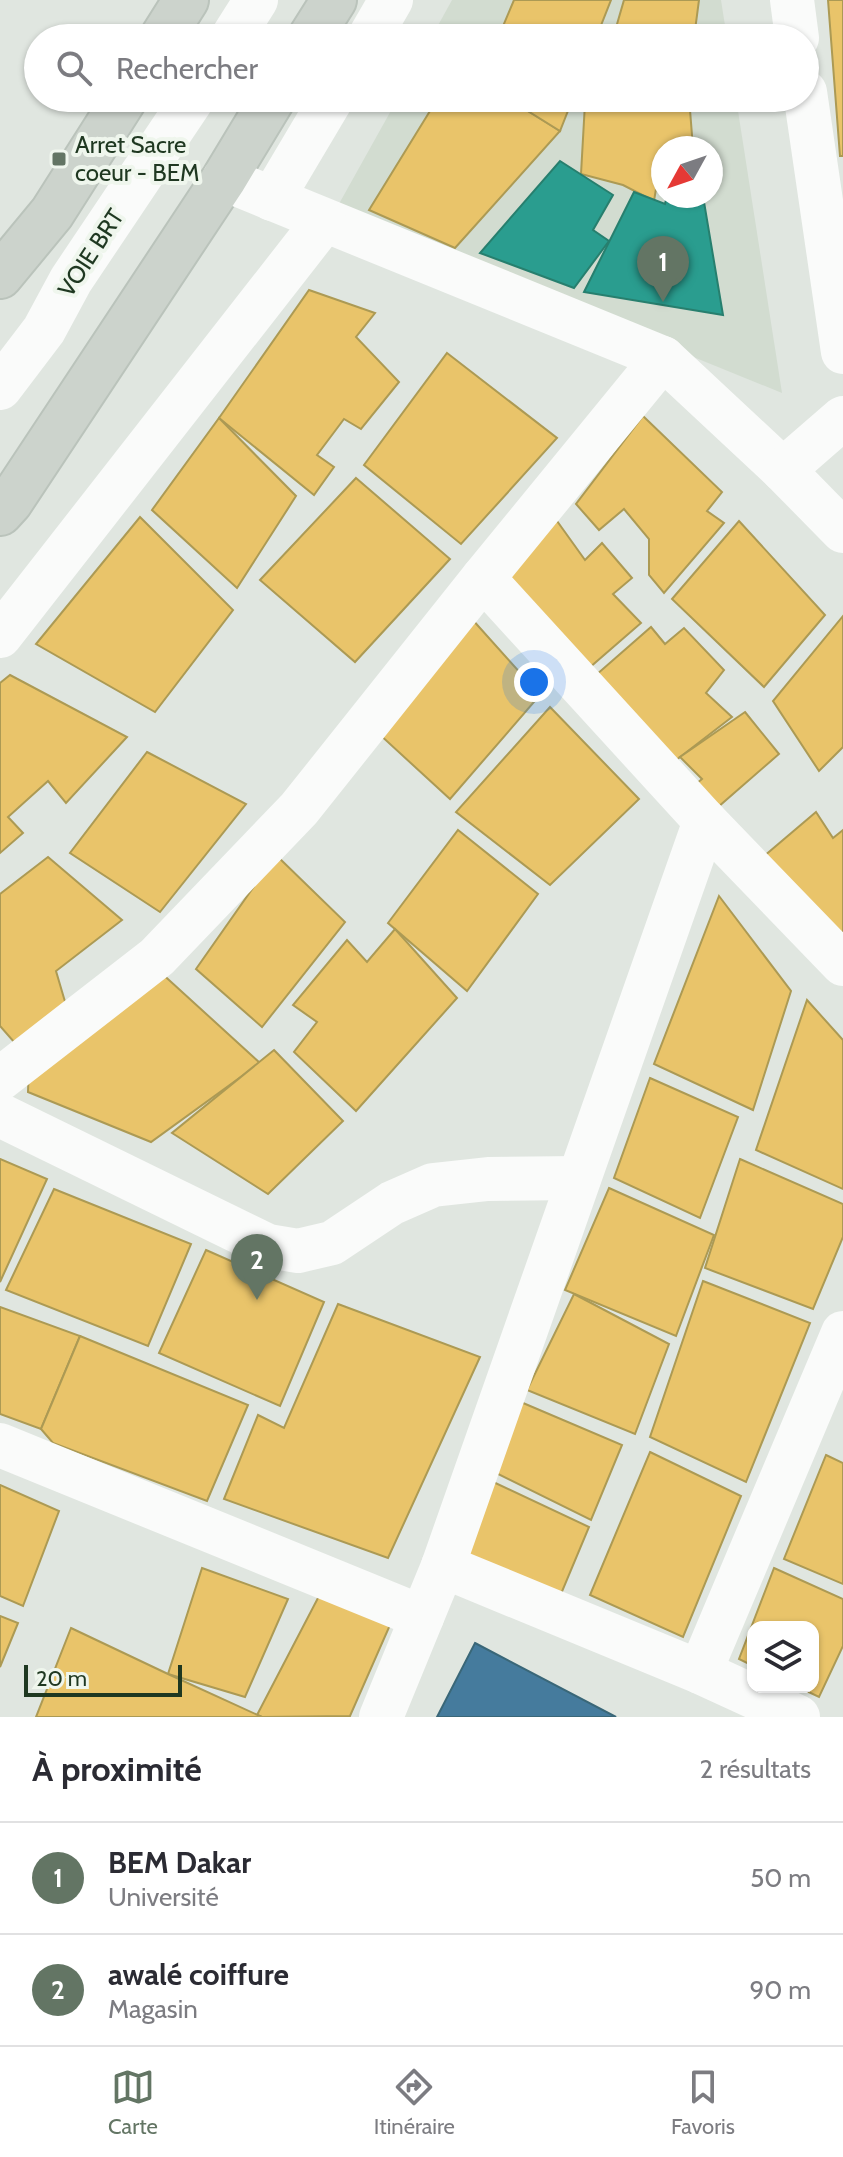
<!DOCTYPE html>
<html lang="fr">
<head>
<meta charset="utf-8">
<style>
	:root { --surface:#fff; --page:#f2f2f3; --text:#2b2b33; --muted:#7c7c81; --line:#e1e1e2; --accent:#637564 }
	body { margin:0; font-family:Cabin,sans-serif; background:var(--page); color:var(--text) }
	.controls { position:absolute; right:24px; bottom:24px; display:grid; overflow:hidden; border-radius:16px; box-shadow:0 2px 6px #0004 }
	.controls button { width:72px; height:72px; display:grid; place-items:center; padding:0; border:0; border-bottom:2px solid var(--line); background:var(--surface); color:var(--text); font:40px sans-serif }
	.compass { position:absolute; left:651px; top:136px; width:72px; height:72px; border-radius:50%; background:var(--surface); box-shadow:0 2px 6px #0004; rotate:230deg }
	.scale { position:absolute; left:24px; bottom:20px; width:158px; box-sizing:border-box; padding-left:8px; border:4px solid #1f3821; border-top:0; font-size:22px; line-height:28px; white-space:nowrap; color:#1f3821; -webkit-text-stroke:6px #eff6ed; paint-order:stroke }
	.you { position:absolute; left:534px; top:682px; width:28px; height:28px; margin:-20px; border:6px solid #fff; border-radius:50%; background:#1a73e8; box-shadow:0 0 0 12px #1a73e833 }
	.badge { display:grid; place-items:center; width:52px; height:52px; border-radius:50%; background:var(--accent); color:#fff; font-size:26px; font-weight:700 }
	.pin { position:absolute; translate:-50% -66px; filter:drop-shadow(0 2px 4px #0008) }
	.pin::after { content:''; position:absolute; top:42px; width:28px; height:24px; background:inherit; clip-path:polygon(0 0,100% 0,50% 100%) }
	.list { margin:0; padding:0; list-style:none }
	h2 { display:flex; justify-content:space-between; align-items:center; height:104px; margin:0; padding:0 32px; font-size:34px }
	h2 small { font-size:26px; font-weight:400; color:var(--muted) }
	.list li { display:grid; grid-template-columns:52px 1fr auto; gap:24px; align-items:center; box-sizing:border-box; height:112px; padding:0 32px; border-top:2px solid var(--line) }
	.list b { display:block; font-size:30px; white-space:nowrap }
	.list p { margin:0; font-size:26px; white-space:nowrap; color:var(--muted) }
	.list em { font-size:26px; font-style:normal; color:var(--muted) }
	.icon { flex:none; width:44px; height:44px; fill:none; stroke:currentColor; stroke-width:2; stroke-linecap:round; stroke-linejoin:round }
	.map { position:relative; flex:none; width:843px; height:1717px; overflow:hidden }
	.search { position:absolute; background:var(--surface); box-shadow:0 2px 6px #0004; left:24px; right:24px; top:24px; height:88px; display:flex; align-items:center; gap:20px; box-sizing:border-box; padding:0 28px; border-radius:44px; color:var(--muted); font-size:30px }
	.sheet { height:328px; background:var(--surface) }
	nav { display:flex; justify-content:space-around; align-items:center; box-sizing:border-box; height:112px; border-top:2px solid var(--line); background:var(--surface); font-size:22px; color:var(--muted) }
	nav a { display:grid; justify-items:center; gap:4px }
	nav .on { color:var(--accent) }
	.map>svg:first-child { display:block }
	.built { fill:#d2dcd0; fill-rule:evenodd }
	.homes { fill:#e9c46a; stroke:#ac9a54; stroke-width:2 }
	.schools { fill:#2a9d8f; stroke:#277f6e; stroke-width:2 }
	.public { fill:#457b9d; stroke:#3a6778; stroke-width:2 }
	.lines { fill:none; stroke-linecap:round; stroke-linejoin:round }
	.major-casing { stroke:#bac3bb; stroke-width:48 }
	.minor { stroke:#fafbfa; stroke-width:44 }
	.major { stroke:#ccd3cc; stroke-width:44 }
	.poi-dot { fill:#637564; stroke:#eff6ed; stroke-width:3 }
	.labels { text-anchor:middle; stroke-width:8; stroke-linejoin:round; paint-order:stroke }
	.poi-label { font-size:24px; fill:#1f3821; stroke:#eff6ed; text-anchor:start }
	.street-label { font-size:24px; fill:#1f3821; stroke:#eff6ed }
</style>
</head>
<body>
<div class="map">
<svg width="843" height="1717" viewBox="0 0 843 1717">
	<rect width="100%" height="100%" fill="#e0e6e0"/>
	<g class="built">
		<path d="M452,0H721L727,38H431Z"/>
		<path d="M398,98H736L782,393L335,211ZM663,148H711V196H663Z"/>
	</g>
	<g class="homes">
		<path d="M514,0H611L596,38H498Z"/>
		<path d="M624,0H699L694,38H613Z"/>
		<path d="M828,0H843V156H840Z"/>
		<path d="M438,98H507L560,131L455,248L369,210Z"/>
		<path d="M507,98H573L560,131Z"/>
		<path d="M597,98H686L684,110L596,103Z"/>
		<path d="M585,103L690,110L693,148H663V171H659L654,201L623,185L581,174Z"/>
		<path d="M309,290L375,313L356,337L399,382L361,429L344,419L317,455L334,467L314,495L219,418Z"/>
		<path d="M447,353L557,438L461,544L364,465Z"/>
		<path d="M643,416L722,492L707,511L724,523L664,593L649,575V539L624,509L599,530L576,504Z"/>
		<path d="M219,418L296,496L237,588L152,510Z"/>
		<path d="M356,478L450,559L355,662L260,580Z"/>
		<path d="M552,514L585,560L602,543L632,578L613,594L641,623L589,668L502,572Z"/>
		<path d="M140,517L233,610L155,712L36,644Z"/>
		<path d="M739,521L825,615L764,687L672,599Z"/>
		<path d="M843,616V747L819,771L773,701Z"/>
		<path d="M471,618L540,695L450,799L378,733Z"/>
		<path d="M651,627L665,644L684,628L724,670L706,693L732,717L675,761L596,675Z"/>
		<path d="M10,675L127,737L66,803L48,781L8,817L23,833L0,853V683Z"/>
		<path d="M550,707L639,799L550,885L456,812Z"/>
		<path d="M745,712L779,754L718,807L696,784L702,779L680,757Z"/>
		<path d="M147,752L246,804L160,912L70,853Z"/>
		<path d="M816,812L833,838L843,830V946L763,857Z"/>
		<path d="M458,830L538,894L467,991L388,923Z"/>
		<path d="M276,855L345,922L262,1027L196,969Z"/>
		<path d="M48,857L122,920L56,971L66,1005L14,1042L0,1026V894Z"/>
		<path d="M719,896L791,991L753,1110L654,1064Z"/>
		<path d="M395,929L457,998L356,1111L294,1052L317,1022L293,1005L347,940L367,962Z"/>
		<path d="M158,970L260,1063L151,1142L28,1092L29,1061Z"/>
		<path d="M807,1000L843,1040V1189L756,1150Z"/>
		<path d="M274,1050L343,1121L268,1194L172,1133Z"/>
		<path d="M650,1078L738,1117L700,1218L614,1178Z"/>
		<path d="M0,1159L47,1179L0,1282Z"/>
		<path d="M740,1159L843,1204V1237L813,1309L705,1268Z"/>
		<path d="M609,1188L714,1235L676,1336L565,1290Z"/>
		<path d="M54,1189L191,1244L148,1346L6,1290Z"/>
		<path d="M206,1250L324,1302L280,1406L159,1353Z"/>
		<path d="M703,1281L810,1323L746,1482L650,1437Z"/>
		<path d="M574,1294L669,1344L635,1434L527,1390Z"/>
		<path d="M338,1304L480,1357L388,1558L224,1499L258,1415L284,1428Z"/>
		<path d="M0,1307L80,1336L41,1429L0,1414Z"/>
		<path d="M80,1336L248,1405L207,1501L53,1443L41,1429Z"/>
		<path d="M516,1400L622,1445L591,1520L490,1470Z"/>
		<path d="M650,1452L741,1496L683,1637L590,1595Z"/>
		<path d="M826,1455L843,1463V1584L784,1559Z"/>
		<path d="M489,1480L589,1527L561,1594L465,1554Z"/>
		<path d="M0,1485L59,1511L23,1606L0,1596Z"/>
		<path d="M202,1568L288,1599L245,1697L168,1674Z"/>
		<path d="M774,1568L843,1599V1646L819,1697L798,1687H813V1627H753V1666L739,1659Z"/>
		<path d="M319,1596L390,1625L350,1716L262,1717L257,1715Z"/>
		<path d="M0,1616L18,1623L0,1667Z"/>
		<path d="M71,1628L168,1674L262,1717H36Z"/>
	</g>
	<g class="schools">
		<path d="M560,161L613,195L593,230L609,241L574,288L480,253Z"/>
		<path d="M634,192L665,204L667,196H703L723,315L584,292Z"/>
	</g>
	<path class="public" d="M475,1643L616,1717H437Z"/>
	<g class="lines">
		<defs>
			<g id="major">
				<path d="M162,38L186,0"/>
				<path d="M310,38L334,0"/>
				<path d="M0,276L52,213L125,98"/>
				<path d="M0,513L10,502L224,179L273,98"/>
			</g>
		</defs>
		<use href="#major" class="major-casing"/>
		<g class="minor">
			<path d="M792,0L797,38"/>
			<path d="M232,38L256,0"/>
			<path d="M369,38L391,0"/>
			<path d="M805,92L843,352"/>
			<path d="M224,179L663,358L783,470L843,531"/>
			<path d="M272,199L332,98"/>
			<path d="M0,388L44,330L71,280L193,98"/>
			<path d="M783,470L843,418"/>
			<path d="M483,578L705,821L843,964"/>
			<path d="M0,636L324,221"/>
			<path d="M0,1079L157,957L299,809L483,578L663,358"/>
			<path d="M0,1115L268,1246L298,1251L332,1243L392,1203L433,1185L488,1179L579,1178"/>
			<path d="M0,1445L422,1617"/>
			<path d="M443,1566L700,1672L798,1717"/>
			<path d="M700,1672L843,1333"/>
			<path d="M381,1717L443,1566L705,821"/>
		</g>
		<use href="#major" class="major"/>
	</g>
	<rect class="poi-dot" x="51" y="151" width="16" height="16" rx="4"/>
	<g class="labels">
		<g class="poi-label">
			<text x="75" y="153">Arret Sacre<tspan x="75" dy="28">coeur - BEM</tspan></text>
		</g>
		<g class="street-label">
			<text transform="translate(91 253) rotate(-57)" y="8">VOIE BRT</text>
		</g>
	</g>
</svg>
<div class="controls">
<button><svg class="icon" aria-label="layers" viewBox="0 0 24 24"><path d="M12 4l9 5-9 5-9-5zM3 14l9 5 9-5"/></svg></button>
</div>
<svg class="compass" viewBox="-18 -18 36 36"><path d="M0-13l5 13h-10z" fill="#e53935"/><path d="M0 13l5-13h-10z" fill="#7c7c81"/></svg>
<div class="scale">20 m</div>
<div class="you"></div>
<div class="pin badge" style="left:663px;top:302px">1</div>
<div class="pin badge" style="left:257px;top:1300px">2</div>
<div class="search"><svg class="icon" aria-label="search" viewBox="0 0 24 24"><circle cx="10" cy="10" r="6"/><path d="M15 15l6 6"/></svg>Rechercher</div>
</div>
<section class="sheet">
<h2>À proximité<small>2 résultats</small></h2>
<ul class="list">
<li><span class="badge">1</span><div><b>BEM Dakar</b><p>Université</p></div><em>50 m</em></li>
<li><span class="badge">2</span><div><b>awalé coiffure</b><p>Magasin</p></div><em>90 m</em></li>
</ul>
</section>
<nav>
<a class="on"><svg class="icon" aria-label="map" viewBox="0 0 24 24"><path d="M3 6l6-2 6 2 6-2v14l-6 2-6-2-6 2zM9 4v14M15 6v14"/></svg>Carte</a>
<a><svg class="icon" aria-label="directions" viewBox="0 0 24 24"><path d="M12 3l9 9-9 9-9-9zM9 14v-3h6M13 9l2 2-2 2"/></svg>Itinéraire</a>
<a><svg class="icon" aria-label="saved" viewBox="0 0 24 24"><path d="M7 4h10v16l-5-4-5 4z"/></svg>Favoris</a>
</nav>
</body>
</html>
